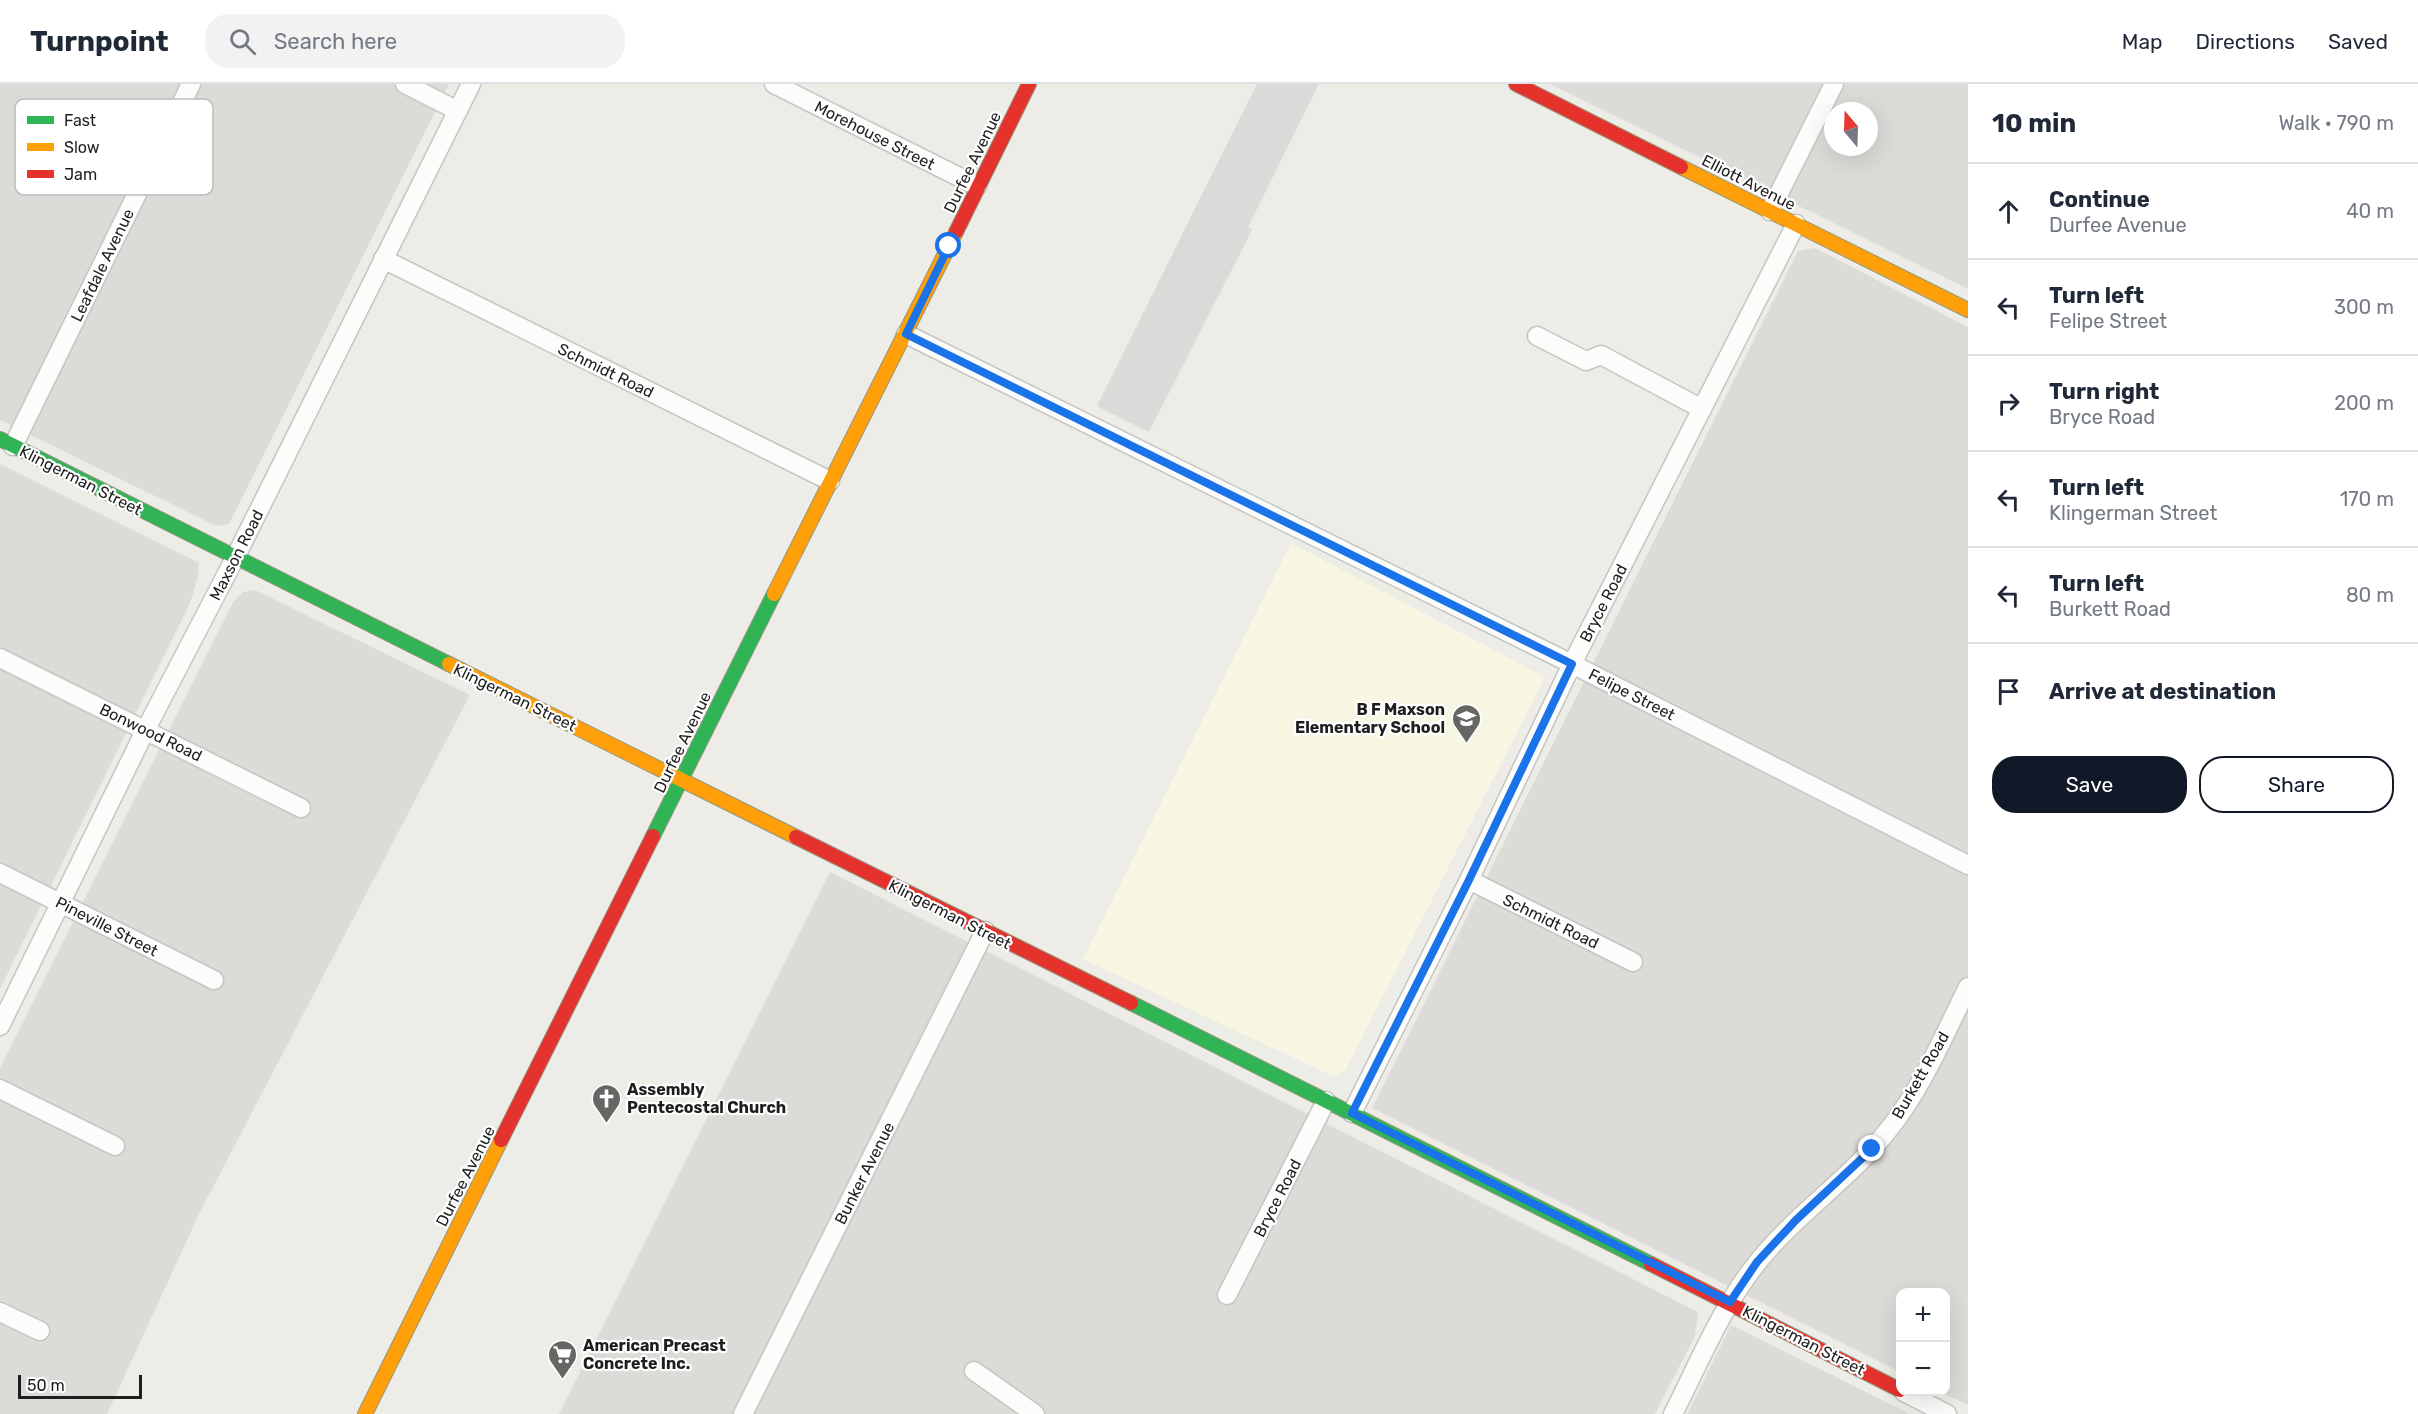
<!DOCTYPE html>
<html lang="en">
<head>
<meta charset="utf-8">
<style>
	:root { --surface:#fff; --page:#f2f2f3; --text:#1f2937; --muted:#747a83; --line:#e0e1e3; --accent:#111827 }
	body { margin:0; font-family:Rubik,sans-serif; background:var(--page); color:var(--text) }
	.controls { position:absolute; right:18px; bottom:18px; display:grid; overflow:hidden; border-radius:12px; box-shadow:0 6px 24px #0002 }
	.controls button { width:54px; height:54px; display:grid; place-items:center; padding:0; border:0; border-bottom:2px solid var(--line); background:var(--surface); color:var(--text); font:30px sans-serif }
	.compass { position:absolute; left:1824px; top:18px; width:54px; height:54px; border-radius:50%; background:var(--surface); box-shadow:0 6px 24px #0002; rotate:341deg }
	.scale { position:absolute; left:18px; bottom:15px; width:124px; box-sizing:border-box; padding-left:6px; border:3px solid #1e1e1e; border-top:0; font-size:16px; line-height:21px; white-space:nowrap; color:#1e1e1e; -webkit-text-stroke:4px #fff; paint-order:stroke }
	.stop { position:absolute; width:18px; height:18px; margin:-14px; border:4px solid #1a73e8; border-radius:50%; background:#fff }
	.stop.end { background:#1a73e8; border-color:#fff; box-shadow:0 2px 6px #0008 }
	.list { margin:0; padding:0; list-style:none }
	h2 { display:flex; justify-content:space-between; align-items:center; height:78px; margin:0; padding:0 24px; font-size:26px }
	h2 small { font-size:20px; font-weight:400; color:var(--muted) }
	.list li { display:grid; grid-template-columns:39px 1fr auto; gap:18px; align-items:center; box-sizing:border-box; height:96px; padding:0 24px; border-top:2px solid var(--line) }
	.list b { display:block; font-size:22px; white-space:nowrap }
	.list p { margin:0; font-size:20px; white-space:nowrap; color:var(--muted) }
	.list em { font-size:20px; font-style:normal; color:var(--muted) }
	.actions { display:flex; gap:12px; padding:18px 24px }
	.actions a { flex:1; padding:14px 0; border:2px solid var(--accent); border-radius:24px; text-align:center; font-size:21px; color:var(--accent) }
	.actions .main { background:var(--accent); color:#fff }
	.icon { flex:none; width:33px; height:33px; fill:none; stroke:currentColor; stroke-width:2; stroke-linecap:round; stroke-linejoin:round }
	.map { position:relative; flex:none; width:1968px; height:1330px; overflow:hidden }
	header { display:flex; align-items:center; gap:36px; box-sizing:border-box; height:84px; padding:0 30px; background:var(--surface); border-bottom:2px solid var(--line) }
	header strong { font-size:28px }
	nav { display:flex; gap:33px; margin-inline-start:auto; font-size:21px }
	.search { width:420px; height:54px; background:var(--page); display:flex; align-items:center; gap:15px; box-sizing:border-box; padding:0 21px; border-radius:24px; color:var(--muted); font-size:22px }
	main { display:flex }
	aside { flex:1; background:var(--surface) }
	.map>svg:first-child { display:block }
	.residential { fill:#dcdbd8; fill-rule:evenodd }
	.education { fill:#f6f6e2 }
	.religious { fill:#dbdad8 }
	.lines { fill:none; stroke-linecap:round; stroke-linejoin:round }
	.street-casing { stroke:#c5c5c3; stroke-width:21 }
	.fast-casing { stroke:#93977e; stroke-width:16 }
	.slow-casing { stroke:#93977e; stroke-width:16 }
	.jam-casing { stroke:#93977e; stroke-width:16 }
	.street { stroke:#fcfcfb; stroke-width:18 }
	.fast { stroke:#30b455; stroke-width:14 }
	.slow { stroke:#ff9f0a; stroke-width:14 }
	.jam { stroke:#e5322d; stroke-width:14 }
	.route { stroke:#1a73e8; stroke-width:8 }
	.labels { text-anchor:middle; stroke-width:4.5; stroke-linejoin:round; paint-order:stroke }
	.street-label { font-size:16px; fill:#1e1e1e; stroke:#fff }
	.poi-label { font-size:16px; font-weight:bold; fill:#1e1e1e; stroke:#fff; text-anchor:start }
	.key { fill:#fff; stroke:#bcbcbc; stroke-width:1.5 }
	.key-label { font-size:16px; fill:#1e1e1e }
</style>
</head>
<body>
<header>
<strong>Turnpoint</strong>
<div class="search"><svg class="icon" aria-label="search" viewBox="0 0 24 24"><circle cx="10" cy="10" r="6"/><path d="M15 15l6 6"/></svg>Search here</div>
<nav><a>Map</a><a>Directions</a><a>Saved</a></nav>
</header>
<main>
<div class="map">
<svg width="1968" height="1330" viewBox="0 0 1968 1330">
	<rect width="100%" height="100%" fill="#edece7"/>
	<g class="residential">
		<path d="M0,0H449L229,440L216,442L0,336Z"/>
		<path d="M1550,0H1968V205ZM1833,27H1869V63H1833Z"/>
		<path d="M1815,164L1968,243V1321L1940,1308H1946V1208H1900V1288L1372,1024L1798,167Z"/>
		<path d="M0,380L199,479L197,496L190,519L0,905Z"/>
		<path d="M255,506L470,611L200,1128L107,1330H0V984L233,518L243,508Z"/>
		<path d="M830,788L1698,1228L1695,1252L1655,1330H559Z"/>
		<path d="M1731,1241L1910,1330H1687Z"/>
	</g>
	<path class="education" d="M1291,459L1545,593L1345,987L1332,992L1083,875Z"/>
	<path class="religious" d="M1257,0H1319L1248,143L1252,146L1149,348L1097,322Z"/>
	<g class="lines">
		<defs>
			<g id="street">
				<path d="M405,0L458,27"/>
				<path d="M774,0L977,102"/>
				<path d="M1770,127L1834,0"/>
				<path d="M383,175L830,397"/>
				<path d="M906,250L1572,580L1968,781"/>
				<path d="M1537,252L1586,277L1601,271L1702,325"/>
				<path d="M13,362L191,0"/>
				<path d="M0,574L301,724"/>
				<path d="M0,789L214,896"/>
				<path d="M1469,796L1633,878"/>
				<path d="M0,942L146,645L235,474L471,0"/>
				<path d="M0,1005L115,1062"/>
				<path d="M1352,1029L1469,796L1572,580L1796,140"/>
				<path d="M1227,1211L1326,1017"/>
				<path d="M0,1228L40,1247"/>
				<path d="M974,1287L1035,1330"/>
				<path d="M1904,1308L1947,1330"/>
				<path d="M743,1330L985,847"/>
				<path d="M1673,1330C1699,1279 1721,1224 1757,1179C1795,1131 1847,1097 1885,1050C1921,1007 1943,953 1968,903"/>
			</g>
			<g id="fast">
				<path d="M0,355L449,580"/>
				<path d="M653,752L774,510"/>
				<path d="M1131,919L1651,1180"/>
			</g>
			<g id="slow">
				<path d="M1681,83L1968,226"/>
				<path d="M774,510L956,148"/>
				<path d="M449,580L796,753"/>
				<path d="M365,1330L501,1056"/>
			</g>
			<g id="jam">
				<path d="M1516,0L1681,83"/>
				<path d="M956,148L1029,0"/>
				<path d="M796,753L1131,919"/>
				<path d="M501,1056L653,752"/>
				<path d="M1651,1180L1900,1306"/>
			</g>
		</defs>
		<use href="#street" class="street-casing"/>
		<use href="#fast" class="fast-casing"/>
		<use href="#slow" class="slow-casing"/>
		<use href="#jam" class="jam-casing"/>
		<use href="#street" class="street"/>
		<use href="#fast" class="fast"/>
		<use href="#slow" class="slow"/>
		<use href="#jam" class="jam"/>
	</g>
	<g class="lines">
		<path class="route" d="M949,162L906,250L1572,580L1469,796L1352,1029L1730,1218L1757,1178L1796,1136L1872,1065"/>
	</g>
	<defs>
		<symbol id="school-pin" viewBox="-11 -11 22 30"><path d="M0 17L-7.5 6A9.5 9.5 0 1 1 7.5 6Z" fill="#666664" stroke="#fff"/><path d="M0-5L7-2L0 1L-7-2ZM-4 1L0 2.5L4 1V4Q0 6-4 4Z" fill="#fff"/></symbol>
		<symbol id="church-pin" viewBox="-11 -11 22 30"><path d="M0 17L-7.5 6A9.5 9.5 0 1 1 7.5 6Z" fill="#666664" stroke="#fff"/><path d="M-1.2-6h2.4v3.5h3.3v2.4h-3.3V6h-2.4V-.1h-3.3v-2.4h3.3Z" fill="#fff"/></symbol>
		<symbol id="supermarket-pin" viewBox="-11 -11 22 30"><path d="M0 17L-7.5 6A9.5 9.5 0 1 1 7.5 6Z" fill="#666664" stroke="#fff"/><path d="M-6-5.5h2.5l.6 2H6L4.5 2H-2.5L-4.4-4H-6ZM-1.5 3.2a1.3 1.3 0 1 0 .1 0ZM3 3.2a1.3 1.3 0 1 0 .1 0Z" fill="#fff"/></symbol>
	</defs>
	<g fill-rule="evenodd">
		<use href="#school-pin" x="1450" y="618" width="33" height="45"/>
		<use href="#church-pin" x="590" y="998" width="33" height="45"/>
		<use href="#supermarket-pin" x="546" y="1254" width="33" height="45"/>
	</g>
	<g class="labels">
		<g class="street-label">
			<text transform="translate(875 51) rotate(27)" y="6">Morehouse Street</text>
			<text transform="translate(972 78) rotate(-64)" y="6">Durfee Avenue</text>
			<text transform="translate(1749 98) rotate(27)" y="6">Elliott Avenue</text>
			<text transform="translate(102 181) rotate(-64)" y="6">Leafdale Avenue</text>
			<text transform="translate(606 286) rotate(26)" y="6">Schmidt Road</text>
			<text transform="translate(81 396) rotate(27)" y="6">Klingerman Street</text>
			<text transform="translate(236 471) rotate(-63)" y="6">Maxson Road</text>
			<text transform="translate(1603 519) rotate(-63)" y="6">Bryce Road</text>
			<text transform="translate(1632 610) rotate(27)" y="6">Felipe Street</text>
			<text transform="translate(515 613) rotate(26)" y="6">Klingerman Street</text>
			<text transform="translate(151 648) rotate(26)" y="6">Bonwood Road</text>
			<text transform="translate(682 658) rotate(-64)" y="6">Durfee Avenue</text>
			<text transform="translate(950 830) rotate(27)" y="6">Klingerman Street</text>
			<text transform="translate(1551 837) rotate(26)" y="6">Schmidt Road</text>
			<text transform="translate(107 842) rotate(27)" y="6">Pineville Street</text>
			<text transform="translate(1920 991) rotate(-60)" y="6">Burkett Road</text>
			<text transform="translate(864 1089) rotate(-63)" y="6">Bunker Avenue</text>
			<text transform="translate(465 1092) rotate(-63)" y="6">Durfee Avenue</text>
			<text transform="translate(1277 1114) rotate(-63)" y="6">Bryce Road</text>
			<text transform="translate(1804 1256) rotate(27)" y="6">Klingerman Street</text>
		</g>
		<g class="poi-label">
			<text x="1445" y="631" text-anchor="end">B F Maxson<tspan x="1445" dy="18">Elementary School</tspan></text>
			<text x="627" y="1011">Assembly<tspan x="627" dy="18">Pentecostal Church</tspan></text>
			<text x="583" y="1267">American Precast<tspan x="583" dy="18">Concrete Inc.</tspan></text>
		</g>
	</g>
	<rect x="15" y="15" width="198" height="96" rx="9" class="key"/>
	<rect x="27" y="32" width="27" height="8" fill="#30b455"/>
	<rect x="27" y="59" width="27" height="8" fill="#ff9f0a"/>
	<rect x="27" y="86" width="27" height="8" fill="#e5322d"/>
	<g class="key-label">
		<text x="64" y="42">Fast</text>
		<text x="64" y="69">Slow</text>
		<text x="64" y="96">Jam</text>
	</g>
</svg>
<div class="controls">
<button>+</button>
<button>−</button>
</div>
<svg class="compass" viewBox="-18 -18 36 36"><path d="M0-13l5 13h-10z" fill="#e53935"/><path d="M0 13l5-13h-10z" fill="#747a83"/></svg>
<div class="scale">50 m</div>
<div class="stop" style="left:949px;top:162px"></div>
<div class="stop end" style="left:1872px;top:1065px"></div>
</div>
<aside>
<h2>10 min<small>Walk · 790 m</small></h2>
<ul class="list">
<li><svg class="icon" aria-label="ahead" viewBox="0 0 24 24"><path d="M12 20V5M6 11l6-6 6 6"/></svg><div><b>Continue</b><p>Durfee Avenue</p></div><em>40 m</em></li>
<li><svg class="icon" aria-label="left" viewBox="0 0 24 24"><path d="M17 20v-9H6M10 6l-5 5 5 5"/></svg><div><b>Turn left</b><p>Felipe Street</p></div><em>300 m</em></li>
<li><svg class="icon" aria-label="right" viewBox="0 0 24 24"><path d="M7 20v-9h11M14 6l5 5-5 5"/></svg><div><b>Turn right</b><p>Bryce Road</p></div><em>200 m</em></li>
<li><svg class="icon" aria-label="left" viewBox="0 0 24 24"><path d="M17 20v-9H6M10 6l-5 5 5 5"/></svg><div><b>Turn left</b><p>Klingerman Street</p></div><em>170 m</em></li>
<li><svg class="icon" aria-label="left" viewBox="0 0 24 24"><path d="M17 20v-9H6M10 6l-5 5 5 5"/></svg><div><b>Turn left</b><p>Burkett Road</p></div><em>80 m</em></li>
<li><svg class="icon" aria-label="arrive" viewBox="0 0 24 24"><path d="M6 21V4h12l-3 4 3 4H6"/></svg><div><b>Arrive at destination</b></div></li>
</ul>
<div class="actions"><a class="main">Save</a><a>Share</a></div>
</aside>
</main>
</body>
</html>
